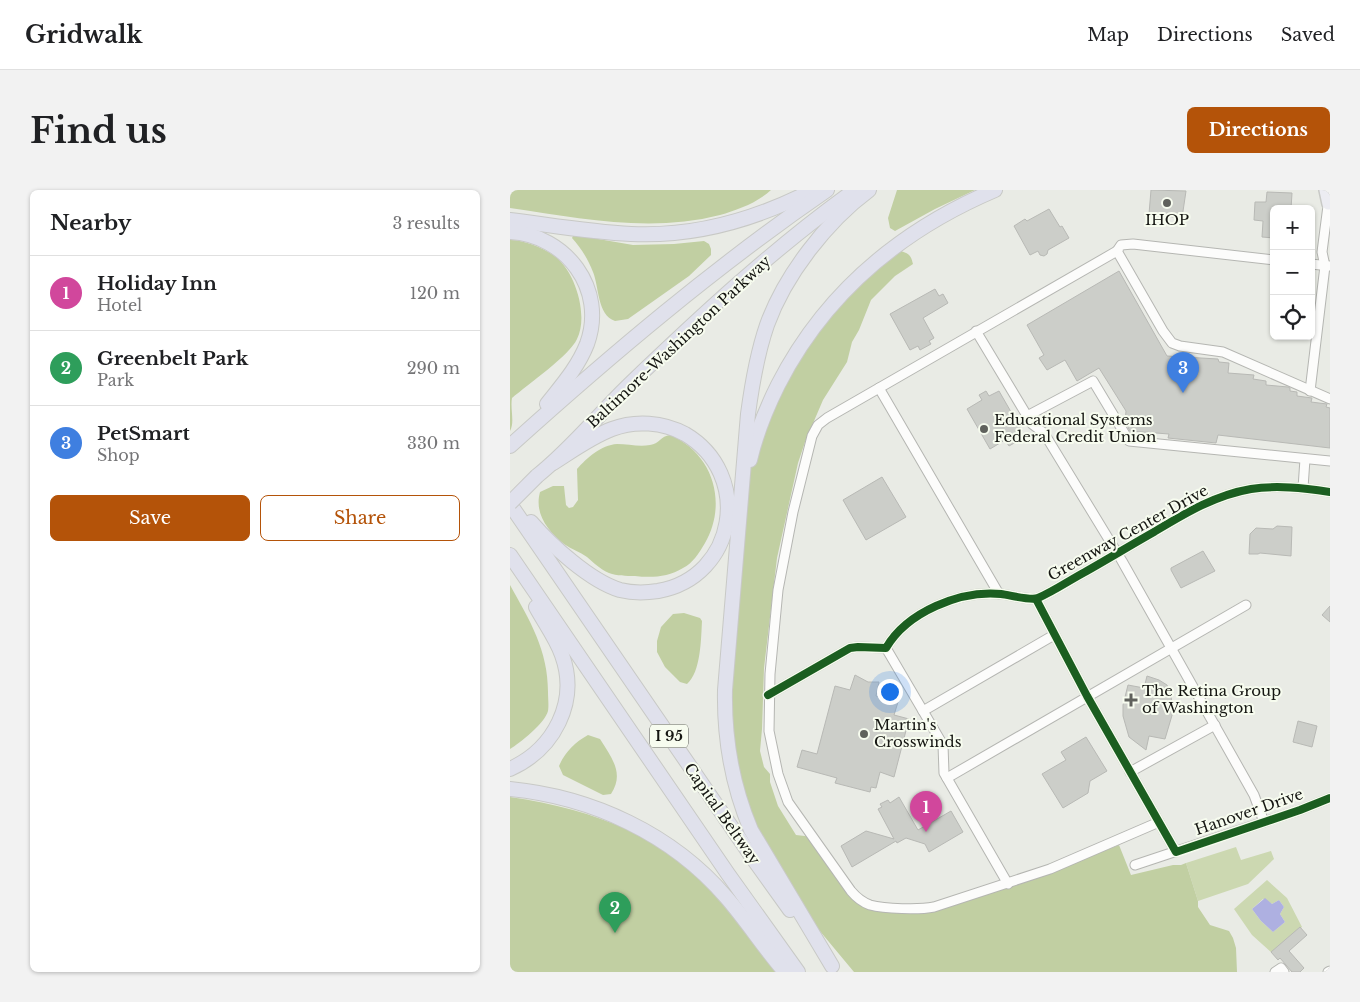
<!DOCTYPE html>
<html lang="en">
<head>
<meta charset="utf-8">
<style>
	:root { --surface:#fff; --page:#f2f2f2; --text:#202124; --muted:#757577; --line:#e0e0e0; --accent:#b45309 }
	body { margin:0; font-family:"Libre Baskerville",serif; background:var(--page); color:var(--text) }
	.controls { position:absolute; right:15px; top:15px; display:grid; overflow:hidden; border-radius:8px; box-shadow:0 1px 4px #0004 }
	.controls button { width:45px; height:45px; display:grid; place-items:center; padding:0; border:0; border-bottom:1px solid var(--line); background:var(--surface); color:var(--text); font:25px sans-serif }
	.you { position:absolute; left:379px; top:501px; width:18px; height:18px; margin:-12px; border:4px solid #fff; border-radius:50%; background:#1a73e8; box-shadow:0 0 0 8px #1a73e833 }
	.badge { display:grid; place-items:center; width:32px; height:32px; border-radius:50%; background:var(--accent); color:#fff; font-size:16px; font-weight:700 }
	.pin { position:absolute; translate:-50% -41px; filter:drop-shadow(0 1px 2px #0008) }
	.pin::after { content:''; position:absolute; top:26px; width:18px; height:15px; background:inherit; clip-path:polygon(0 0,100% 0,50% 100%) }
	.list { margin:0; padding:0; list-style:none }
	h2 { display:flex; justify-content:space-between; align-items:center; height:65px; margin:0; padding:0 20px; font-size:21px }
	h2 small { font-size:16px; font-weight:400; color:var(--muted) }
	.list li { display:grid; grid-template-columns:32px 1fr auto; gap:15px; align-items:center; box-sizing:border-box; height:75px; padding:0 20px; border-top:1px solid var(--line) }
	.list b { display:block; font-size:19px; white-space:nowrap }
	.list p { margin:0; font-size:16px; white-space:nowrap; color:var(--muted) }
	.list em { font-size:16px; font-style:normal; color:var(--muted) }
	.actions { display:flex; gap:10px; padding:15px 20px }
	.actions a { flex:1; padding:11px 0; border:1px solid var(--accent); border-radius:8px; text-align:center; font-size:18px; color:var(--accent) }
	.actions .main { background:var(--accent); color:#fff }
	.icon { flex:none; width:28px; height:28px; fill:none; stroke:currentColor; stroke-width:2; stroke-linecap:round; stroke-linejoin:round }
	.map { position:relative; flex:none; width:820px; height:782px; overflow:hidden; border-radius:8px }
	header { display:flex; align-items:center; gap:30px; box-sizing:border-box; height:70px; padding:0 25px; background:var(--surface); border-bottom:1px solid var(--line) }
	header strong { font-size:24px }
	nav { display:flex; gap:28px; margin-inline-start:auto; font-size:18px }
	.intro { display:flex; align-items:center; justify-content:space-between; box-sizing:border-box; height:120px; padding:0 30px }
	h1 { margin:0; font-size:35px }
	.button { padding:12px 22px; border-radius:8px; background:var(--accent); color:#fff; font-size:18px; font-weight:700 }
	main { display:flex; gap:30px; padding:0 30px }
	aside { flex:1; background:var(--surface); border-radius:8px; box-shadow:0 1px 4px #0004 }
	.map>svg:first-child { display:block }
	.green { fill:#ccd8b1; fill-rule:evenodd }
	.forest { fill:#c1cfa2 }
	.water { fill:#aeb0e1 }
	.building { fill:#cccec9; stroke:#b8b9b5 }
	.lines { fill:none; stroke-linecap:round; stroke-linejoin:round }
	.minor-casing { stroke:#b5b6b2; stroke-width:11 }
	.major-casing { stroke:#c8c9c6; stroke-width:14 }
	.highway-casing { stroke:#c8c9c6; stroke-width:16 }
	.minor { stroke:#fcfcfb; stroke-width:9 }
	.major { stroke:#ececf2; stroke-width:11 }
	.highway { stroke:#e0e1ec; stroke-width:14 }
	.highway-bridge-casing { stroke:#c8c9c6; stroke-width:16; stroke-linecap:butt }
	.highway-bridge { stroke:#e0e1ec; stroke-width:14 }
	.cycleway-casing { stroke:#f7fcef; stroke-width:11 }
	.cycleway { stroke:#1b5e20; stroke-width:8 }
	.poi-dot { fill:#5f615c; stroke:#f7fcef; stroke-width:2 }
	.labels { text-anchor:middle; stroke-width:4; stroke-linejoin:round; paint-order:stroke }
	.shield { fill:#f7fcef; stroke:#595b54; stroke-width:1 }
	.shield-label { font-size:14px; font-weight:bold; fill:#151612 }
	.poi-label { font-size:15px; fill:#151612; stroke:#f7fcef; text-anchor:start }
	.street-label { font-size:15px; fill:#151612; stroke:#f7fcef }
</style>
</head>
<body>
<header>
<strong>Gridwalk</strong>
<nav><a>Map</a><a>Directions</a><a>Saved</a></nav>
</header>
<div class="intro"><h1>Find us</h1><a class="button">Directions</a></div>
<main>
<aside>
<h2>Nearby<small>3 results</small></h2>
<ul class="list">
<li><span class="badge" style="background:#d1479c">1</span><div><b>Holiday Inn</b><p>Hotel</p></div><em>120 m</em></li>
<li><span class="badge" style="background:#2e9e5b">2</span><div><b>Greenbelt Park</b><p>Park</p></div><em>290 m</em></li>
<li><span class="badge" style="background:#3f7fe0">3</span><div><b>PetSmart</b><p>Shop</p></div><em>330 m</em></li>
</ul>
<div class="actions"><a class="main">Save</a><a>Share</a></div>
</aside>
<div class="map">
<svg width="820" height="782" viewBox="0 0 820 782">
	<rect width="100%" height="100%" fill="#e9ebe5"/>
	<g class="green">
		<path d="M726,657L731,670L761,661L764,669L738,694L688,711L676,673Z"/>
		<path d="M757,690L777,708L792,737L762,763L742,745L724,719ZM753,709L762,714L769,710L774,717L770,724L775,732L763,742L751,731L742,719Z"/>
	</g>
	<g class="forest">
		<path d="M0,0H261C247,13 227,20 210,25C140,43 69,28 0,18Z"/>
		<path d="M387,0H465L425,19L385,41L380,38L378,28Z"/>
		<path d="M65,45L123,55L164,54L194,51L199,54L201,59V65L179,86L118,129L105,131C87,125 89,96 83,82C78,69 71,58 62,48L63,46Z"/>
		<path d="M0,50C14,50 31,57 43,65C65,79 79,126 67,149C60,165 17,195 2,208C0,219 5,232 0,241Z"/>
		<path d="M391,61C400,64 401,66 403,74L385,86L361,110L349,140L342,152L337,172L313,210L295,252L288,273L267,368L254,478L252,539L250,561L254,577L260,584V592L268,616L286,645L303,647L349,709L411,719L498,694L519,691L609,655L621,685L663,675H671L676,673L688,711V717L700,735L719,741L723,748L726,758L727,782H344L284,710L261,673L218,564L231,312L253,230L325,111L386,63Z"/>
		<path d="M160,245C203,263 218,313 195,353C189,363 183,373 173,378C158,387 142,388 125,386C116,386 107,386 99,383C90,379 84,373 77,367C70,362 61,359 54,354C38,341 24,324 30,302L43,296H54L56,315L59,318L63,317L68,310L67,279C77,268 91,255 107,254C118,254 129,257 140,255C149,254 151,246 160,245Z"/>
		<path d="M0,395C20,431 38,460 38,502C38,508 39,516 38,521C35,533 10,553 0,559Z"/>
		<path d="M174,423L190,428L192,431C191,449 191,482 177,494L170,492L155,477L147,462V451L151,437L163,424Z"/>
		<path d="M78,545L90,549C101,567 115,583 101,604L93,605L53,585L49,576C55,562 65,552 78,545Z"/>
		<path d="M0,607C87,620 157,647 217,714C235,735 250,760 266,782H0Z"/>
	</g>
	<path class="water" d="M755,708L762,714L769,710L774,717L770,724L775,732L763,742L751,731L742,719Z"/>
	<g class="building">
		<path d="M641,0L676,1L672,28L639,24Z"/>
		<path d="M757,2L782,3L781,19H764V48L752,47L753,31L744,30L745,12H756Z"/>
		<path d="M539,19L550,37L552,36L559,48L538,60L537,64L534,66L530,65L528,61L520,65L504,36L515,29L517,31Z"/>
		<path d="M609,81L657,166L708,169L709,172L719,173L718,183L744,185L743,189L756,191V195L778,197L780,198V201L787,202V206L802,208L801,212L817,214L816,217L820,218V258L708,245L706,253L658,248L659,244L620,241L615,232L616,221L589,178L567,191L555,170L537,180L529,168L534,165L517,135Z"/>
		<path d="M425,99L429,106L433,104L438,113L413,128L424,148L419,151L421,154L410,160L408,156L400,160L380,124Z"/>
		<path d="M476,201L479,206L489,201L512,241L502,246L506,252L499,256L495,250L480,259L457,219L472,210L469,205Z"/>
		<path d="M372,287L396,327L356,350L333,310Z"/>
		<path d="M767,336L782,337L781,366L750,363L748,364H739L740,344L746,338L763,339Z"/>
		<path d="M693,361L705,381L671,398L661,380V378Z"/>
		<path d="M820,416V432L812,425Z"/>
		<path d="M345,485L358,492H369L366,506L388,512L384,525L399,529L384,587L370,582L366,598L361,597L360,602L325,593L327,588L287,577L292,560L307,564L325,496L340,500Z"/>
		<path d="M637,486L649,490L657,495L661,506L663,522L655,549L639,546L636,560L619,547L613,526V515L618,495L634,498Z"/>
		<path d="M788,531L807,536L802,557L783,552Z"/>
		<path d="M576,547L597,581L580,591L578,603L553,618L532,584L556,570L551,562Z"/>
		<path d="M389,607L408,640L441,621L453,642L419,662L415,654L396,648L387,653L386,651L342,677L331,656L356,641L384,649L368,619L372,617L370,614L378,610L380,613Z"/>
		<path d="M790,737L797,745L779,761L794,778L790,782H782L770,768L768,770L761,762Z"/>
	</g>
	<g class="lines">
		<defs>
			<g id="minor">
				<path d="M607,61L611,55L623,54L764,70"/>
				<path d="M801,74L820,76"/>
				<path d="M466,141L522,234L534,243L612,371L744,605L754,632"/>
				<path d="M369,198L489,404"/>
				<path d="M800,201L815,76L812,62L819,8"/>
				<path d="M517,226L583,191L619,251L820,271"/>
				<path d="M793,298L795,269"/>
				<path d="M526,409L577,506L666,662"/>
				<path d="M376,458L433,555L434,583L498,694"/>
				<path d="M258,505L340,458L348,457L376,458C397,422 450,400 491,404C500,405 521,411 528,408C544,401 560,390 575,382C598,369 621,355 644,342C674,324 705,305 741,299C767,295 793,298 820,302"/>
				<path d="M413,521L544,445"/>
				<path d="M620,582L705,535"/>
				<path d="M437,588L736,415"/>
				<path d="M649,632L540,679L424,717C409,720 375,719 360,715C352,712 346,707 341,701L278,612L268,584L259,541L260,484L268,400L283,322L302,246L308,235L317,228L607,61L653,141L662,153L670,156L713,162L820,209"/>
				<path d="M625,675L790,620L820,608"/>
				<path d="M765,782L771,778L774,782"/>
				<path d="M818,782L820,781"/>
			</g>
			<path id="major" d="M815,0L818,14"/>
			<g id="highway">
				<path d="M0,30C40,35 80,42 121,44C184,47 247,29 303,0"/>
				<path d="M0,42C56,45 97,99 77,154C68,177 52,195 37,214"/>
				<path d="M0,256C101,165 205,77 317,0"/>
				<path d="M240,270C246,244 256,219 268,195C315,103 391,40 485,0"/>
				<path d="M27,286C61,259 88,225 119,195C191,126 264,58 345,0"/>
				<path d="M0,314L242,667L280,720"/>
				<path d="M21,332C41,355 80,391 110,400C122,403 135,403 148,401C227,387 243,284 175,244C153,232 125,230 102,239C81,247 62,261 43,273"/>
				<path d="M0,365L218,684L288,782"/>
				<path d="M0,579C44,559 69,512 52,465C46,448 34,432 26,417"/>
				<path d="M0,599C82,607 162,644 216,707C237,731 254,758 275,782"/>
				<path d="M322,776L241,640C222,595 214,549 215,500L238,224C242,194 247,164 257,135C275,85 317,31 359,0"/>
			</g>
		</defs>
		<use href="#minor" class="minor-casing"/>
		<use href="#major" class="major-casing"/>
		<use href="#highway" class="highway-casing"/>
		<use href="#minor" class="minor"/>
		<use href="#major" class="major"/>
		<use href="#highway" class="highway"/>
		<defs>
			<path id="highway-bridge" d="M0,313L27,286"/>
		</defs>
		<use href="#highway-bridge" class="highway-bridge-casing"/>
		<use href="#highway-bridge" class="highway-bridge"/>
		<defs>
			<g id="cycleway">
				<path d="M526,409L577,506L666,662L790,620L820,608"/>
				<path d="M258,505L340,458L348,457L376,458C397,422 450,400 491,404C500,405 521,411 528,408C544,401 560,390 575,382C598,369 621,355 644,342C674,324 705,305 741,299C767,295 793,298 820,302"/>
			</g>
		</defs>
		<use href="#cycleway" class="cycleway-casing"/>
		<use href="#cycleway" class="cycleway"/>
	</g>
	<g class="poi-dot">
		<circle cx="657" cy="13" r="5"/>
		<circle cx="474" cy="239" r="5"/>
		<path d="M618.5 502.5h5v5h5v5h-5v5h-5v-5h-5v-5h5z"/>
		<circle cx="354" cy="544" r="5"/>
	</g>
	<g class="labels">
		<rect class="shield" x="140" y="534.5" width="38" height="23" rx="4"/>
		<g class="shield-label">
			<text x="159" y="551">I 95</text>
		</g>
		<g class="poi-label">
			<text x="657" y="35" text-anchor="middle">IHOP</text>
			<text x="484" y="235">Educational Systems<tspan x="484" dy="17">Federal Credit Union</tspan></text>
			<text x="632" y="506">The Retina Group<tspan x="632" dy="17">of Washington</tspan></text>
			<text x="364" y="540">Martin's<tspan x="364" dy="17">Crosswinds</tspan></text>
		</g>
		<g class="street-label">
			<text transform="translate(169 152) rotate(-43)" y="5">Baltimore-Washington Parkway</text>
			<text transform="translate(618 343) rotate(-29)" y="5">Greenway Center Drive</text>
			<text transform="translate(739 622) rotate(-19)" y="5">Hanover Drive</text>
			<text transform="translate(212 624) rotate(55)" y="5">Capital Beltway</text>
		</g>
	</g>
</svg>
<div class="controls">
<button>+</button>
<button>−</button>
<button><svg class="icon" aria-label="locate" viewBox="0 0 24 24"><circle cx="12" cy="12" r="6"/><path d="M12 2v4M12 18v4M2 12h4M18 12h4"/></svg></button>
</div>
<div class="you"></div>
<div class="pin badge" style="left:416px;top:642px;background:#d1479c">1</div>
<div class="pin badge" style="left:105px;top:743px;background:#2e9e5b">2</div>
<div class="pin badge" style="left:673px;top:203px;background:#3f7fe0">3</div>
</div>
</main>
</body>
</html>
